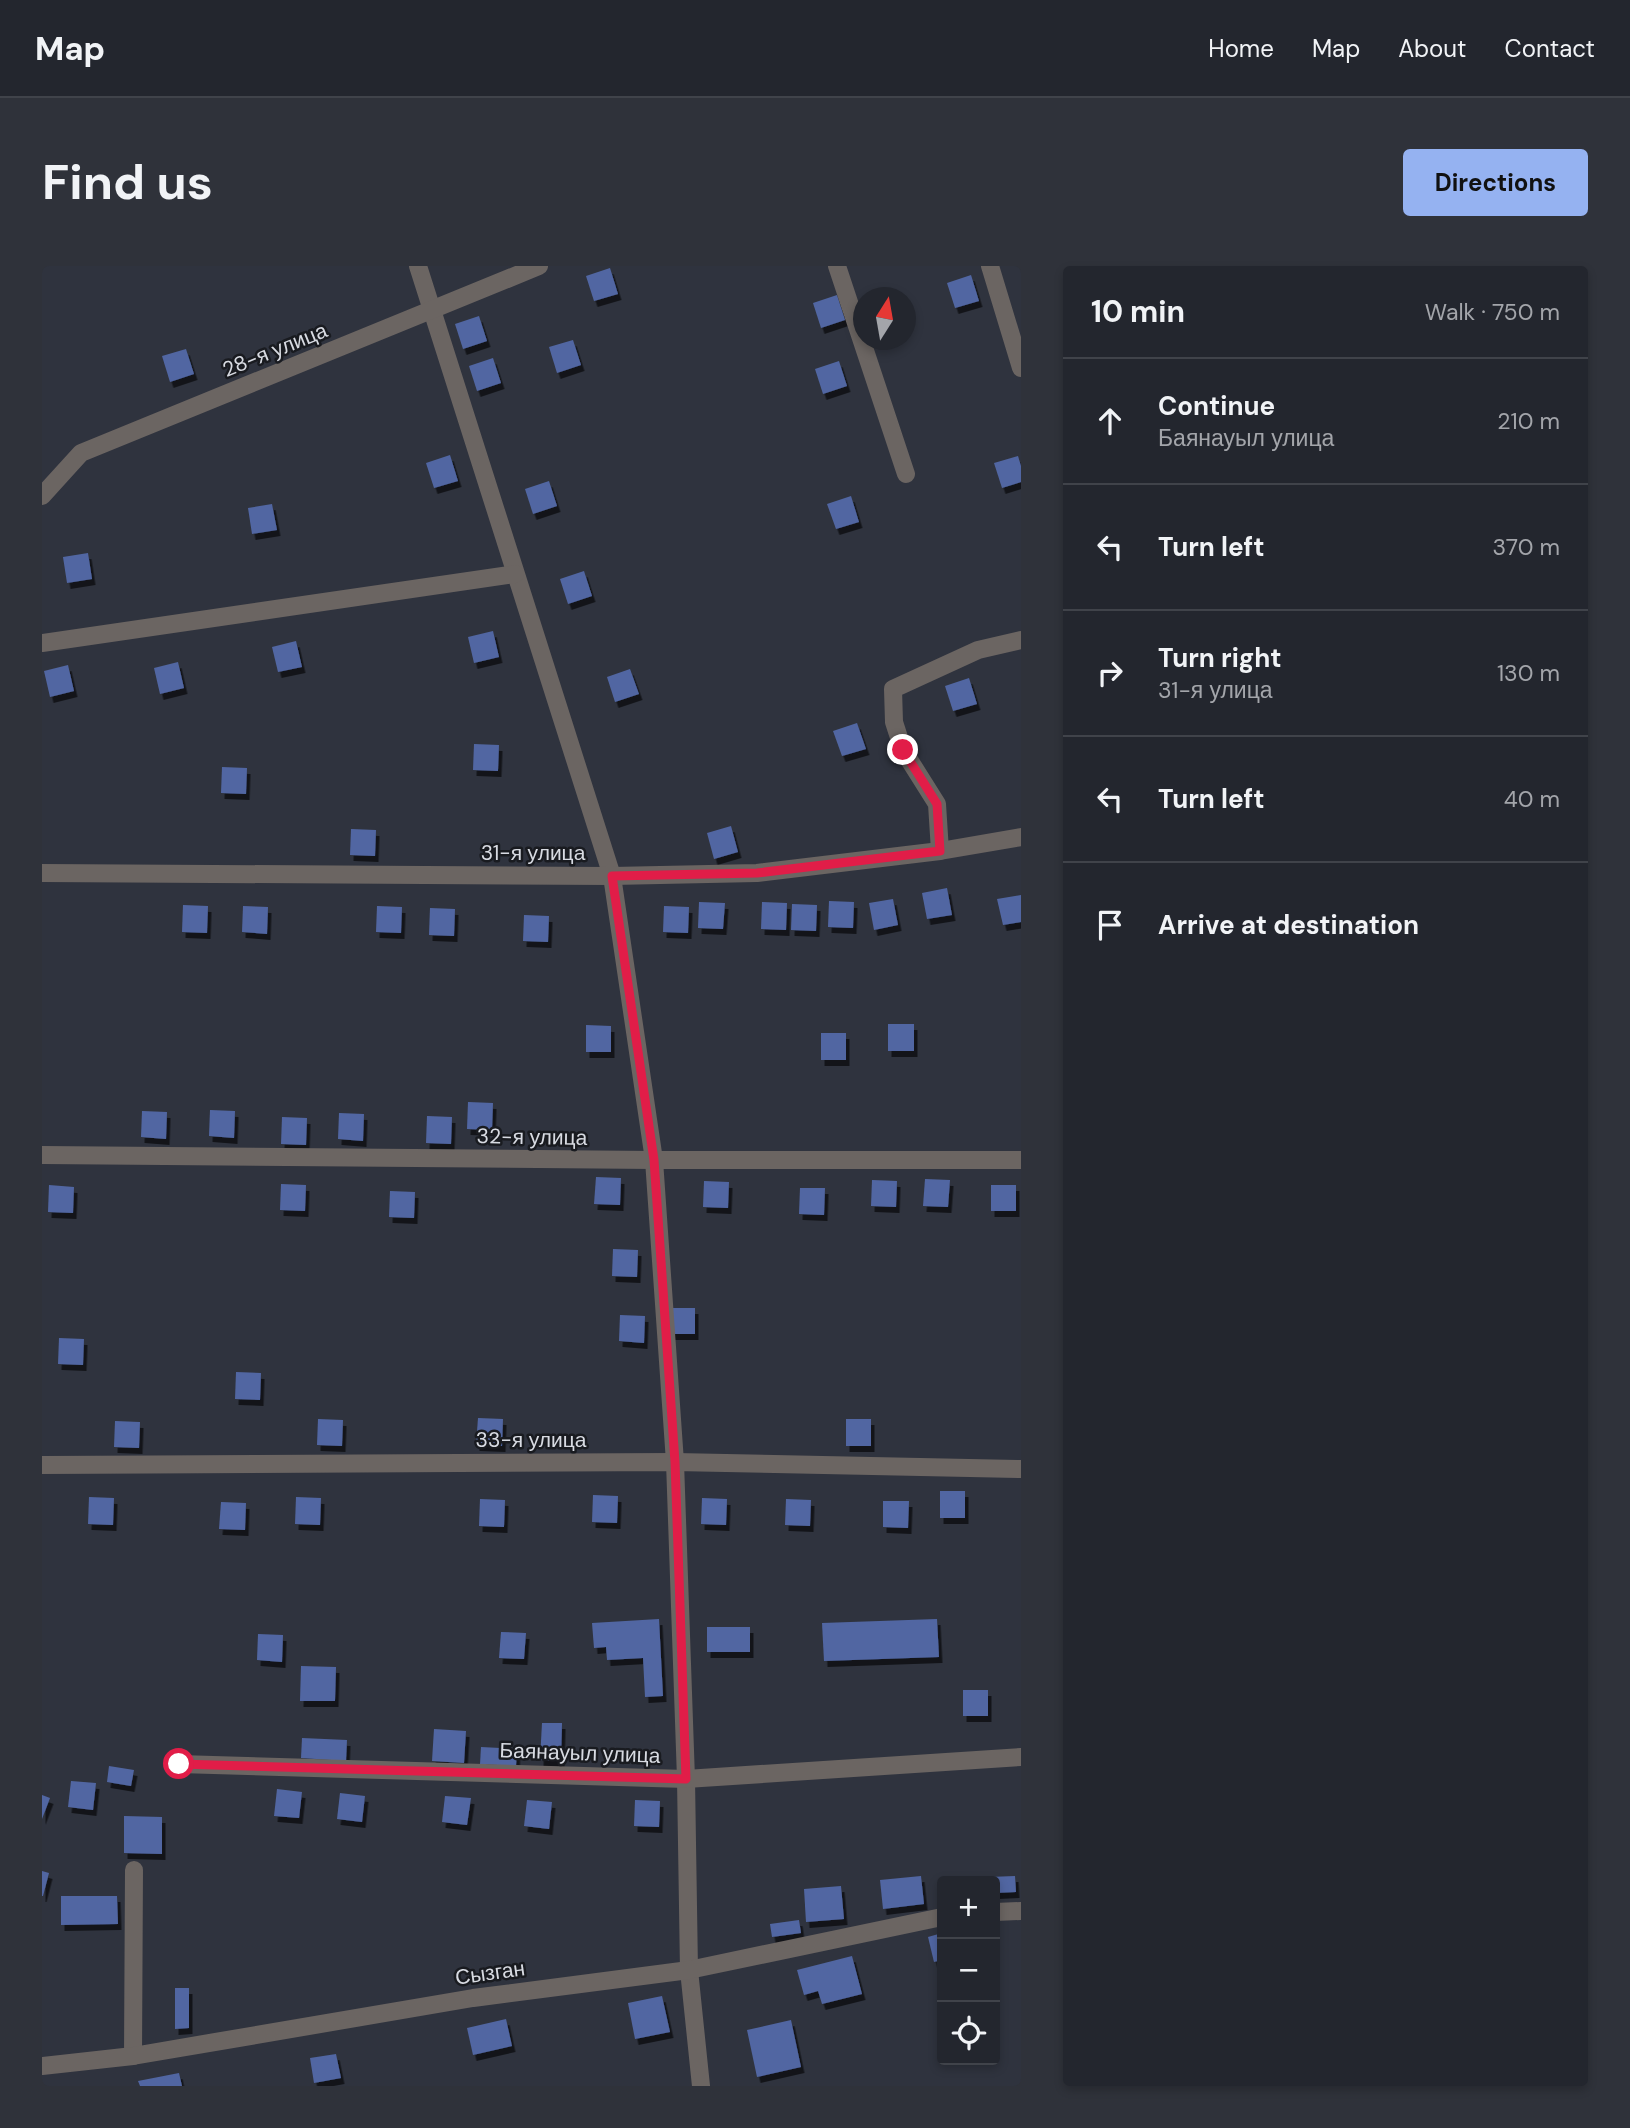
<!DOCTYPE html>
<html lang="en">
<head>
<meta charset="utf-8">
<style>
	:root { --surface:#23262e; --page:#2f323a; --text:#f1f3f6; --muted:#a3a5aa; --line:#40434a; --accent:#95b2f1 }
	body { margin:0; font-family:"DM Sans",sans-serif; background:var(--page); color:var(--text) }
	.controls { position:absolute; right:21px; bottom:21px; display:grid; overflow:hidden; border-radius:7px; box-shadow:0 4px 10px #0003 }
	.controls button { width:63px; height:63px; display:grid; place-items:center; padding:0; border:0; border-bottom:2px solid var(--line); background:var(--surface); color:var(--text); font:35px sans-serif }
	.compass { position:absolute; left:811px; top:21px; width:63px; height:63px; border-radius:50%; background:var(--surface); box-shadow:0 4px 10px #0003; rotate:11deg }
	.stop { position:absolute; width:21px; height:21px; margin:-16px; border:5px solid #e11d48; border-radius:50%; background:#fff }
	.stop.end { background:#e11d48; border-color:#fff; box-shadow:0 2px 7px #0008 }
	.list { margin:0; padding:0; list-style:none }
	h2 { display:flex; justify-content:space-between; align-items:center; height:91px; margin:0; padding:0 28px; font-size:30px }
	h2 small { font-size:23px; font-weight:400; color:var(--muted) }
	.list li { display:grid; grid-template-columns:46px 1fr auto; gap:21px; align-items:center; box-sizing:border-box; height:126px; padding:0 28px; border-top:2px solid var(--line) }
	.list b { display:block; font-size:26px; white-space:nowrap }
	.list p { margin:0; font-size:23px; white-space:nowrap; color:var(--muted) }
	.list em { font-size:23px; font-style:normal; color:var(--muted) }
	.icon { flex:none; width:38px; height:38px; fill:none; stroke:currentColor; stroke-width:2; stroke-linecap:round; stroke-linejoin:round }
	.map { position:relative; flex:none; width:979px; height:1820px; overflow:hidden; border-radius:7px }
	header { display:flex; align-items:center; gap:42px; box-sizing:border-box; height:98px; padding:0 35px; background:var(--surface); border-bottom:2px solid var(--line) }
	header strong { font-size:33px }
	nav { display:flex; gap:38px; margin-inline-start:auto; font-size:24px }
	.intro { display:flex; align-items:center; justify-content:space-between; box-sizing:border-box; height:168px; padding:0 42px }
	h1 { margin:0; font-size:49px }
	.button { padding:18px 32px; border-radius:7px; background:var(--accent); color:#111; font-size:24px; font-weight:700 }
	main { display:flex; gap:42px; padding:0 42px }
	aside { flex:1; background:var(--surface); border-radius:7px; box-shadow:0 4px 10px #0003 }
	.map>svg:first-child { display:block }
	.building { fill:#5166a2; filter:url(#shadow) }
	.lines { fill:none; stroke-linecap:round; stroke-linejoin:round }
	.minor { stroke:#6b6562; stroke-width:18 }
	.route { stroke:#e11d48; stroke-width:9 }
	.labels { text-anchor:middle; stroke-width:5; stroke-linejoin:round; paint-order:stroke }
	.street-label { font-size:21px; fill:#d8dbe2; stroke:#191b20 }
</style>
</head>
<body>
<header>
<strong>Map</strong>
<nav><a>Home</a><a>Map</a><a>About</a><a>Contact</a></nav>
</header>
<div class="intro"><h1>Find us</h1><a class="button">Directions</a></div>
<main>
<div class="map">
<svg width="979" height="1820" viewBox="0 0 979 1820">
	<defs>
		<filter id="shadow"><feDropShadow dx="3.5" dy="6" stdDeviation="0" flood-color="#0009"/></filter>
	</defs>
	<rect width="100%" height="100%" fill="#2f333e"/>
	<g class="building">
		<path d="M568,2L576,28L552,35L544,10Z"/>
		<path d="M929,9L937,35L913,42L905,17Z"/>
		<path d="M795,29L803,54L779,62L771,37Z"/>
		<path d="M437,50L445,75L421,83L413,58Z"/>
		<path d="M531,74L539,99L515,107L507,81Z"/>
		<path d="M144,83L152,108L128,116L120,90Z"/>
		<path d="M451,92L459,117L435,125L427,100Z"/>
		<path d="M797,95L805,120L781,128L773,103Z"/>
		<path d="M408,189L416,215L392,222L384,197Z"/>
		<path d="M976,190L979,200V216L960,222L952,197Z"/>
		<path d="M507,215L515,240L491,248L483,223Z"/>
		<path d="M809,230L817,256L794,263L785,238Z"/>
		<path d="M230,238L235,264L210,268L206,242Z"/>
		<path d="M46,287L50,313L25,317L21,291Z"/>
		<path d="M542,305L550,330L526,338L518,313Z"/>
		<path d="M451,365L457,391L432,397L426,371Z"/>
		<path d="M254,375L260,401L236,406L230,381Z"/>
		<path d="M136,396L142,422L118,428L112,402Z"/>
		<path d="M26,399L32,425L8,431L2,405Z"/>
		<path d="M588,403L597,428L573,436L565,411Z"/>
		<path d="M927,412L935,438L911,445L903,420Z"/>
		<path d="M815,457L824,483L800,490L791,465Z"/>
		<path d="M432,478L457,479L456,505L431,504Z"/>
		<path d="M180,501L205,502L204,528L179,527Z"/>
		<path d="M689,560L696,586L672,593L665,567Z"/>
		<path d="M309,563L334,564L333,590L308,589Z"/>
		<path d="M905,622L910,649L885,653L880,627Z"/>
		<path d="M979,629V656L961,659L955,633Z"/>
		<path d="M851,633L856,659L832,664L827,637Z"/>
		<path d="M787,635L812,636L811,662L786,661Z"/>
		<path d="M657,636L683,637L681,663L656,662Z"/>
		<path d="M720,636L745,637L744,664L719,663Z"/>
		<path d="M750,638L775,639L774,665L749,664Z"/>
		<path d="M141,639L166,640L165,667L140,666Z"/>
		<path d="M201,640L226,641L225,668L200,666Z"/>
		<path d="M335,640L360,641L359,667L334,666Z"/>
		<path d="M622,640L647,641L646,667L621,666Z"/>
		<path d="M388,642L413,643L412,670L387,669Z"/>
		<path d="M482,649L507,650L506,676L481,675Z"/>
		<rect x="846" y="758" width="26" height="27"/>
		<path d="M544,759L569,760V786H544Z"/>
		<rect x="779" y="767" width="25" height="27"/>
		<path d="M426,836L451,837L450,864L425,863Z"/>
		<path d="M168,844L193,845L192,872L167,870Z"/>
		<path d="M100,845L125,846L124,873L99,871Z"/>
		<path d="M297,847L322,848L321,875L296,873Z"/>
		<path d="M385,850L410,851L409,878L384,877Z"/>
		<path d="M240,851L265,852L264,879L239,878Z"/>
		<path d="M554,911L579,912L578,939L552,938Z"/>
		<path d="M883,913L908,914L906,941L881,940Z"/>
		<path d="M830,914L855,915L854,941L829,940Z"/>
		<path d="M662,915L687,916L686,942L661,941Z"/>
		<path d="M239,918L264,919L263,945L238,944Z"/>
		<path d="M7,919L32,921L31,947L6,946Z"/>
		<rect x="949" y="919" width="25" height="26"/>
		<path d="M758,922H783L782,949L757,948Z"/>
		<path d="M348,925L373,926L372,952L347,951Z"/>
		<path d="M571,983L596,984L595,1011L570,1010Z"/>
		<rect x="628" y="1042" width="25" height="26"/>
		<path d="M578,1049L603,1050L602,1077L577,1075Z"/>
		<path d="M17,1072L42,1073L41,1099L16,1098Z"/>
		<path d="M194,1106L219,1107L218,1134L193,1133Z"/>
		<path d="M436,1152L461,1153L460,1180L434,1179Z"/>
		<path d="M276,1153L301,1154L300,1180L275,1179Z"/>
		<rect x="804" y="1153" width="25" height="27"/>
		<path d="M73,1155L98,1156L97,1182L72,1181Z"/>
		<rect x="898" y="1225" width="25" height="27"/>
		<path d="M551,1229L576,1230L575,1257L550,1256Z"/>
		<path d="M47,1231L72,1232L71,1259L46,1258Z"/>
		<path d="M254,1231L279,1232L278,1259L253,1258Z"/>
		<path d="M660,1232L685,1233L684,1259L659,1258Z"/>
		<path d="M438,1233L463,1234L462,1261L437,1260Z"/>
		<path d="M744,1233L769,1234L768,1260L743,1259Z"/>
		<path d="M841,1235H867L866,1262L841,1261Z"/>
		<path d="M179,1236L204,1237L203,1264L177,1263Z"/>
		<path d="M617,1353L621,1430L603,1431L601,1392L565,1394L564,1381L552,1382L550,1357Z"/>
		<path d="M895,1353L897,1391L782,1395L780,1357Z"/>
		<rect x="665" y="1361" width="43" height="25"/>
		<path d="M459,1366L484,1367L482,1393L457,1392Z"/>
		<path d="M216,1368L241,1369L240,1396L215,1394Z"/>
		<path d="M259,1400L294,1401L293,1435H258Z"/>
		<rect x="921" y="1424" width="25" height="26"/>
		<path d="M500,1457H520L519,1495L498,1494Z"/>
		<path d="M392,1463L424,1465L422,1497L390,1495Z"/>
		<path d="M260,1472L305,1474L304,1495L259,1492Z"/>
		<path d="M439,1481L475,1483L474,1500L438,1498Z"/>
		<path d="M67,1500L92,1504L89,1520L65,1516Z"/>
		<path d="M29,1515L54,1517L51,1544L26,1541Z"/>
		<path d="M235,1523L260,1526L257,1552L232,1550Z"/>
		<path d="M298,1527L323,1530L320,1556L295,1553Z"/>
		<path d="M0,1529L8,1532L0,1553Z"/>
		<path d="M403,1530L429,1532L425,1559L400,1556Z"/>
		<path d="M485,1534L510,1536L507,1563L482,1560Z"/>
		<path d="M593,1534L618,1535L617,1561L592,1560Z"/>
		<path d="M82,1550L120,1551V1588L82,1587Z"/>
		<path d="M0,1605L7,1607L1,1630H0Z"/>
		<path d="M879,1610L882,1638L841,1643L838,1614Z"/>
		<path d="M973,1610L974,1626L953,1627V1615H947V1611Z"/>
		<path d="M799,1620L802,1653L764,1656L762,1623Z"/>
		<path d="M19,1630H75L76,1658L19,1659Z"/>
		<path d="M757,1654L759,1667L730,1671L728,1658Z"/>
		<path d="M900,1667V1694L892,1696L886,1671Z"/>
		<path d="M810,1690L820,1728L780,1738L776,1725L762,1729L755,1704Z"/>
		<path d="M133,1722H147V1762L133,1763Z"/>
		<path d="M620,1730L628,1766L593,1773L586,1737Z"/>
		<path d="M464,1753L470,1780L431,1789L425,1762Z"/>
		<path d="M749,1754L759,1801L715,1811L705,1764Z"/>
		<path d="M294,1788L299,1812L272,1817L268,1792Z"/>
		<path d="M137,1807L140,1820H98L96,1815Z"/>
	</g>
	<g class="lines">
		<g class="minor">
			<path d="M376,0L570,610L612,894L633,1196L644,1513L647,1704L659,1820"/>
			<path d="M795,0L864,208"/>
			<path d="M948,0L979,102"/>
			<path d="M0,230L39,187L497,0"/>
			<path d="M0,377L473,308"/>
			<path d="M898,585L895,538L861,484L852,456L851,423L936,384L979,374"/>
			<path d="M0,607L570,610L715,607L898,585L979,571"/>
			<path d="M0,889L612,894H979"/>
			<path d="M0,1199L633,1196L979,1203"/>
			<path d="M137,1498L644,1513L979,1491"/>
			<path d="M953,1646L979,1645"/>
			<path d="M91,1790L92,1604"/>
			<path d="M0,1800L91,1790L431,1732L647,1704L900,1651"/>
		</g>
	</g>
	<g class="lines">
		<path class="route" d="M137,1498L644,1513L633,1196L612,894L570,610L715,607L898,585L895,538L861,484"/>
	</g>
	<g class="labels">
		<g class="street-label">
			<text transform="translate(233 84) rotate(-22)" y="7">28-я улица</text>
			<text x="491" y="594">31-я улица</text>
			<text transform="translate(490 871) rotate(1)" y="7">32-я улица</text>
			<text x="489" y="1181">33-я улица</text>
			<text transform="translate(538 1487) rotate(2)" y="7">Баянауыл улица</text>
			<text transform="translate(448 1707) rotate(-8)" y="7">Сызган</text>
		</g>
	</g>
</svg>
<div class="controls">
<button>+</button>
<button>−</button>
<button><svg class="icon" aria-label="locate" viewBox="0 0 24 24"><circle cx="12" cy="12" r="6"/><path d="M12 2v4M12 18v4M2 12h4M18 12h4"/></svg></button>
</div>
<svg class="compass" viewBox="-18 -18 36 36"><path d="M0-13l5 13h-10z" fill="#e53935"/><path d="M0 13l5-13h-10z" fill="#a3a5aa"/></svg>
<div class="stop" style="left:137px;top:1498px"></div>
<div class="stop end" style="left:861px;top:484px"></div>
</div>
<aside>
<h2>10 min<small>Walk · 750 m</small></h2>
<ul class="list">
<li><svg class="icon" aria-label="ahead" viewBox="0 0 24 24"><path d="M12 20V5M6 11l6-6 6 6"/></svg><div><b>Continue</b><p>Баянауыл улица</p></div><em>210 m</em></li>
<li><svg class="icon" aria-label="left" viewBox="0 0 24 24"><path d="M17 20v-9H6M10 6l-5 5 5 5"/></svg><div><b>Turn left</b></div><em>370 m</em></li>
<li><svg class="icon" aria-label="right" viewBox="0 0 24 24"><path d="M7 20v-9h11M14 6l5 5-5 5"/></svg><div><b>Turn right</b><p>31-я улица</p></div><em>130 m</em></li>
<li><svg class="icon" aria-label="left" viewBox="0 0 24 24"><path d="M17 20v-9H6M10 6l-5 5 5 5"/></svg><div><b>Turn left</b></div><em>40 m</em></li>
<li><svg class="icon" aria-label="arrive" viewBox="0 0 24 24"><path d="M6 21V4h12l-3 4 3 4H6"/></svg><div><b>Arrive at destination</b></div></li>
</ul>
</aside>
</main>
</body>
</html>
